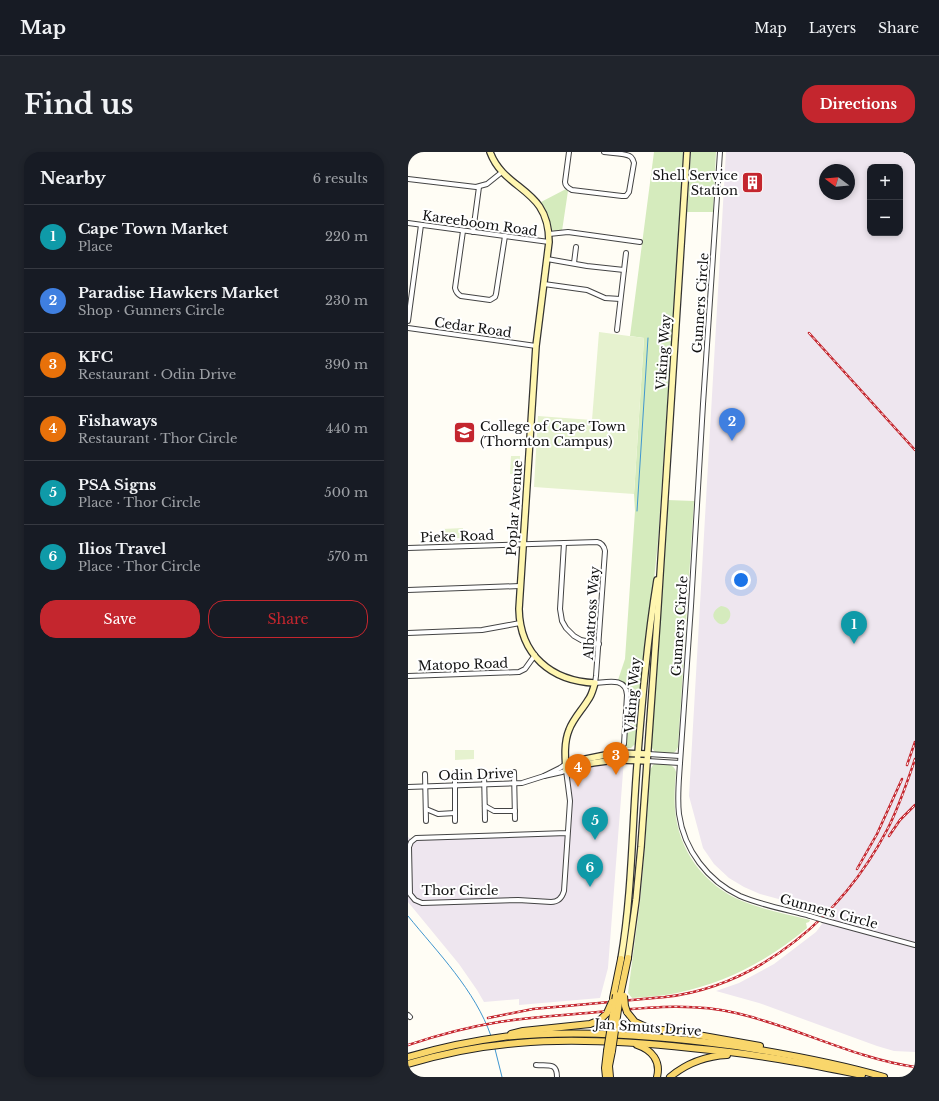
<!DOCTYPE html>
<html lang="en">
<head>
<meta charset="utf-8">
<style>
	:root { --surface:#171b24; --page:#20242c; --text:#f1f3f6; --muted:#9ea1a6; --line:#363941; --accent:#c4262e }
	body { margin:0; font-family:"Libre Baskerville",serif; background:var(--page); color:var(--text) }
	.controls { position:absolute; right:12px; top:12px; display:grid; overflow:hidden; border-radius:8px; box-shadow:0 2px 6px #0003 }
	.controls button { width:36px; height:36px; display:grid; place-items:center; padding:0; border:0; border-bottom:1px solid var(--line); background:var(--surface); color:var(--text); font:20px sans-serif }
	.compass { position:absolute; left:411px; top:12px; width:36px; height:36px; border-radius:50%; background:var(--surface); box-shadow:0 2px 6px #0003; rotate:286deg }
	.you { position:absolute; left:333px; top:428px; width:14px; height:14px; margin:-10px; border:3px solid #fff; border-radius:50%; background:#1a73e8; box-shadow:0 0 0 6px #1a73e833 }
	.badge { display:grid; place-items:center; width:26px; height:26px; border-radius:50%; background:var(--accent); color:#fff; font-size:13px; font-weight:700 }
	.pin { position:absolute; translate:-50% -33px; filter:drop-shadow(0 1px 2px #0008) }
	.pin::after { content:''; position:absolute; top:21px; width:14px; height:12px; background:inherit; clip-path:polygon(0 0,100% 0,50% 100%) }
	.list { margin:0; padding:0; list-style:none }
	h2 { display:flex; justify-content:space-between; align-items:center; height:52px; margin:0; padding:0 16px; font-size:17px }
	h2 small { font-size:13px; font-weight:400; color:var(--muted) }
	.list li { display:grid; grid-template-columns:26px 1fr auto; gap:12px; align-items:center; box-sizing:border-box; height:64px; padding:0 16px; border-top:1px solid var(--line) }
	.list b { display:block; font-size:15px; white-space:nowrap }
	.list p { margin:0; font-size:13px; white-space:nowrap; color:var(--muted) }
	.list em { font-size:13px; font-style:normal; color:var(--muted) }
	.actions { display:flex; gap:8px; padding:12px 16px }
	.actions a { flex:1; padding:9px 0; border:1px solid var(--accent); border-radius:16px; text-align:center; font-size:14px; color:var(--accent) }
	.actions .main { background:var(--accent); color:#fff }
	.map { position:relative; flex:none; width:507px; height:925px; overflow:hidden; border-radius:16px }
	header { display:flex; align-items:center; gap:24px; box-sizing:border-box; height:56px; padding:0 20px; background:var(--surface); border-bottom:1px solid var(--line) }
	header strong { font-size:19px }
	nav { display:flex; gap:22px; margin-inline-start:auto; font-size:14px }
	.intro { display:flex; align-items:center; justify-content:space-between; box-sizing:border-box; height:96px; padding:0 24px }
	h1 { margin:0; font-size:28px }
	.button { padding:10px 18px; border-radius:16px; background:var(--accent); color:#fff; font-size:14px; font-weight:700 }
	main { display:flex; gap:24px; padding:0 24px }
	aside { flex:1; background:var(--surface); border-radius:16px; box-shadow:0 2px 6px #0003 }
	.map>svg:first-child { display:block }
	.industrial { fill:#eee6ef; fill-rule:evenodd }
	.green { fill:#d5ebbd }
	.pitch { fill:#e6f2cf }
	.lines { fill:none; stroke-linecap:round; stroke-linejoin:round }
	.stream { stroke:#3f96cf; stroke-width:1 }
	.street-casing { stroke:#444; stroke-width:6 }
	.secondary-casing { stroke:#333; stroke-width:8 }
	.primary-casing { stroke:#222; stroke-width:8 }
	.street { stroke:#fff; stroke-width:4 }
	.secondary { stroke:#fff6b0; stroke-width:5.5 }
	.primary { stroke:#f9d66b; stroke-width:6 }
	.rail-casing { stroke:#c4262e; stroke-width:2.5 }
	.rail { stroke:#fff; stroke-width:1; stroke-dasharray:3; stroke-linecap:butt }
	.street-bridge-casing { stroke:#444; stroke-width:6; stroke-linecap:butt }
	.primary-bridge-casing { stroke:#222; stroke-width:8; stroke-linecap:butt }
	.street-bridge { stroke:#fff; stroke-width:4 }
	.primary-bridge { stroke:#f9d66b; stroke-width:6 }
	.labels { text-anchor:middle; stroke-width:4; stroke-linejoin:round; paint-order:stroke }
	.poi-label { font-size:13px; fill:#111; stroke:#fff; text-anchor:end }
	.street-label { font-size:13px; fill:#111; stroke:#fff }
</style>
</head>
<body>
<header>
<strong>Map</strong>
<nav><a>Map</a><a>Layers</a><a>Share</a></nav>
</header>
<div class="intro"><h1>Find us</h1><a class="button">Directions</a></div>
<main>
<aside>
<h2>Nearby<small>6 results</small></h2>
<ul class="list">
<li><span class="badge" style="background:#0f9aa8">1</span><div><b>Cape Town Market</b><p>Place</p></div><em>220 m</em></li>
<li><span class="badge" style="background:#3f7fe0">2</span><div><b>Paradise Hawkers Market</b><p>Shop · Gunners Circle</p></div><em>230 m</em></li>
<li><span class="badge" style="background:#e8710a">3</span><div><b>KFC</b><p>Restaurant · Odin Drive</p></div><em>390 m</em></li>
<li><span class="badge" style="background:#e8710a">4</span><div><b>Fishaways</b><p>Restaurant · Thor Circle</p></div><em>440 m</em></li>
<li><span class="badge" style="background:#0f9aa8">5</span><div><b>PSA Signs</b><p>Place · Thor Circle</p></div><em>500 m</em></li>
<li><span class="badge" style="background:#0f9aa8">6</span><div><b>Ilios Travel</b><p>Place · Thor Circle</p></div><em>570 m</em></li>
</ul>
<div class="actions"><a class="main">Save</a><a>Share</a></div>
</aside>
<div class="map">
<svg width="507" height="925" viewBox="0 0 507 925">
	<rect width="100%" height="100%" fill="#fffdf5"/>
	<g class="industrial">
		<path d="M318,0H507V900L486,899L469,894L351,851L308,839L331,831L366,812L408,780L422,761L352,742L336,735L321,726L306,712L295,696L281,644ZM462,15H492V81H462ZM417,18H441V42H417Z"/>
		<path d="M216,607L200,816L192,846L111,853V847L76,850L69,838L51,812L0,750V685L4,688L8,686L159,681L162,649L158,618Z"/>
	</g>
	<g class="green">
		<path d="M246,0H276L250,389L246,428L234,516L228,592V594L226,593L223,596H218L221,541C220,534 217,530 210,528L217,507L227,359L226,342L236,186L222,184Z"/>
		<path d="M283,0H308L305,60H279Z"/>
		<path d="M158,37L160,39L154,79H146L144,78L140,64L133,50Z"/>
		<path d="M259,348L286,349L270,595L268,599L264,602L248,601L243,595Z"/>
		<path d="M313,454C332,456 318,481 308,469C302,463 307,457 313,454Z"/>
		<path d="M249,611C257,612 266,611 268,620C267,632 266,645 267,657C270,698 296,733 334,749C356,758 379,762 402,768L401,770L398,771L399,776C361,808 318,831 269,841C254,844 239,845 224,846L220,841L232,750L237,695L242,618L245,613Z"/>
	</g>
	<g class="pitch">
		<path d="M191,180L236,186L226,342L126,335L130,264L184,268Z"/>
		<path d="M103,304H112L111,322H102Z"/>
		<path d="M55,376V386H35L34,377Z"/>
		<path d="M47,598H66V607L47,608Z"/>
	</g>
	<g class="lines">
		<g class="stream">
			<path d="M229,359L240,186"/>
			<path d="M0,764C30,801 67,838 83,884"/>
			<path d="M87,897L94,925"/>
		</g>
		<defs>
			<g id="street">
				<path d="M161,0L157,30C157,34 160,36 164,38L214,44H218L221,40L226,11C225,8 225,7 223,5C219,1 202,1 196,0"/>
				<path d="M312,0L295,252L283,454L272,611C271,628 269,645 271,662C276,698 300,729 332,744C353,753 380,758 402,764"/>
				<path d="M0,27L68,35L79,32L94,20"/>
				<path d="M0,71L141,90"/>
				<path d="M55,79L47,136C48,140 49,142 53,144L82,148L87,145L88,142L97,84"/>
				<path d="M65,80L71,35"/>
				<path d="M141,82L160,80L232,90"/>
				<path d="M139,107L179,114L216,118"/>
				<path d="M166,111L168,95"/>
				<path d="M136,132L179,138L197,146L212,147"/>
				<path d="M0,169L13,73"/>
				<path d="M0,176L128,194"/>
				<path d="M209,178L218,101"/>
				<path d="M156,391L152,457L154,469L158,476L166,484L173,488L191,492"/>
				<path d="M0,396L189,390C194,391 196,394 197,399L188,524L187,531C200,530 218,525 219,543L216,592"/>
				<path d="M0,438L112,434"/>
				<path d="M0,481L74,478L112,471"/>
				<path d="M0,524L111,520L117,517L127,503"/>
				<path d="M240,602L272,604"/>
				<path d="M239,609L272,611"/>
				<path d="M76,620L77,668"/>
				<path d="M106,620L107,667"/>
				<path d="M47,621V669"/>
				<path d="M17,622L18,669"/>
				<path d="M136,624L154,620L158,618L162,649L156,739C154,746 150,750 143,750L110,748L14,751L7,748L2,742L1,695L3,690L8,686L159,681"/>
				<path d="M0,635L114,631L136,624L152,616L158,612"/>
				<path d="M77,654L86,659H107"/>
				<path d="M18,657L30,662L47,661"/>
				<path d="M415,768L507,793"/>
				<path d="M0,863L2,865"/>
				<path d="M128,913C140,914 149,910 149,925"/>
			</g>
			<g id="secondary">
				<path d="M82,0C97,40 141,35 141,90L128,194L111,457C112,503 143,529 187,531C185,537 184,543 180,548C174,558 165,567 161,578C156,590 157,605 158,618C184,608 212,607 239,609"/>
				<path d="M158,612L163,610L207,601L240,602"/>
				<path d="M220,806L228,748L233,695L249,470L279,0"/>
				<path d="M213,807C224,742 224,677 229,613C234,551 239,489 249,428"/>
			</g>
			<g id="primary">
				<path d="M212,844L220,806"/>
				<path d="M205,846L213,807"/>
				<path d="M219,860L227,870L240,876L290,883L352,894"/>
				<path d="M103,882L115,879L182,872L192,868L199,861"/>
				<path d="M229,893C244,898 253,909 249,925"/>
				<path d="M0,905C31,896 63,889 95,885C171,877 252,884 328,894C378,902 428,911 476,925"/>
				<path d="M0,912C36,901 73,894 110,891C166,886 227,890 283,896C316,899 349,903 382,909C406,913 430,918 454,923"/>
				<path d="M198,925L197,916L199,899"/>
				<path d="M202,925L201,914L204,899"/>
				<path d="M262,925C279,911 298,904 319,903"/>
			</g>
		</defs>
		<use href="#street" class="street-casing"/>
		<use href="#secondary" class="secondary-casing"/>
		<use href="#primary" class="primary-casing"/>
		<use href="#street" class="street"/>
		<use href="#secondary" class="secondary"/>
		<use href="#primary" class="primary"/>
		<defs>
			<g id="rail">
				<path d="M401,181L507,298"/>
				<path d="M499,613L507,590"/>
				<path d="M481,684L492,668L507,653"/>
				<path d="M449,717L469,682L494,627"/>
				<path d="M80,866L125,857L257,845C353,834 435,762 479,678C491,655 499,631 507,607"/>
				<path d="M0,893C30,883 60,875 91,870C123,865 157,863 190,860C236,856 282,850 328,861C389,875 445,906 507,915"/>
			</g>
		</defs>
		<use href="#rail" class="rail-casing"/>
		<use href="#rail" class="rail"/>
		<defs>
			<path id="street-bridge" d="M402,764L415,768"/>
			<g id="primary-bridge">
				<path d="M216,844L217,854L219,860"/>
				<path d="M199,861L204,850"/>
				<path d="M199,899L208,843"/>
				<path d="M204,899L212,844"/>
			</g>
		</defs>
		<use href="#street-bridge" class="street-bridge-casing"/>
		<use href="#primary-bridge" class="primary-bridge-casing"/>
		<use href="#street-bridge" class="street-bridge"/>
		<use href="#primary-bridge" class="primary-bridge"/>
	</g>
	<defs>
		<symbol id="building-square" viewBox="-11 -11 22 22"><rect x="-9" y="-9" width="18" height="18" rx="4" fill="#c4262e" stroke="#fff"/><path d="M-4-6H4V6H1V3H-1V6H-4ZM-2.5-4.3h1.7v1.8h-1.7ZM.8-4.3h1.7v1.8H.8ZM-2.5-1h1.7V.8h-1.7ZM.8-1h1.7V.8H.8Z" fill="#fff"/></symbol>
		<symbol id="university-square" viewBox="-11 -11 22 22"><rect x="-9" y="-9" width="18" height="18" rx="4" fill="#c4262e" stroke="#fff"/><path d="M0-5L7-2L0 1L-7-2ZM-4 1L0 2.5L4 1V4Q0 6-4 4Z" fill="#fff"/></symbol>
	</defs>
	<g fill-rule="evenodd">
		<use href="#building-square" x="332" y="18" width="25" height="25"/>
		<use href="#university-square" x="44" y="268" width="25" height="25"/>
	</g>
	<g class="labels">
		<g class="poi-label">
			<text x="330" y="28">Shell Service<tspan x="330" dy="15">Station</tspan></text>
			<text x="72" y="279" text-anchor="start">College of Cape Town<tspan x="72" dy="15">(Thornton Campus)</tspan></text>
		</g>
		<g class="street-label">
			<text transform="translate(72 71) rotate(8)" y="5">Kareeboom Road</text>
			<text transform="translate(292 151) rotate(-86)" y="5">Gunners Circle</text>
			<text transform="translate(65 175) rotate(8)" y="5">Cedar Road</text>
			<text transform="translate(255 200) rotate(-86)" y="5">Viking Way</text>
			<text transform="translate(106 356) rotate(-86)" y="5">Poplar Avenue</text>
			<text transform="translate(49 384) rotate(-2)" y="5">Pieke Road</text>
			<text transform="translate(183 461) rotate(-86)" y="5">Albatross Way</text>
			<text transform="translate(271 474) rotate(-86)" y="5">Gunners Circle</text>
			<text transform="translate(55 512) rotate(-2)" y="5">Matopo Road</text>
			<text transform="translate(224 543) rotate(-85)" y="5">Viking Way</text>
			<text transform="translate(68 622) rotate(-2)" y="5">Odin Drive</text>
			<text x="52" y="743">Thor Circle</text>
			<text transform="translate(421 759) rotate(15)" y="5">Gunners Circle</text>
			<text transform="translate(240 875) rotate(4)" y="5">Jan Smuts Drive</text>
		</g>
	</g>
</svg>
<div class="controls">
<button>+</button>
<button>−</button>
</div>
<svg class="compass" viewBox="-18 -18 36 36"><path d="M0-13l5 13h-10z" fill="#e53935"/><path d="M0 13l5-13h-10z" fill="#9ea1a6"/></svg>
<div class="you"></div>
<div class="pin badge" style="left:446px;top:492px;background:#0f9aa8">1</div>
<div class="pin badge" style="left:324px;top:289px;background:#3f7fe0">2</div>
<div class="pin badge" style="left:208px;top:623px;background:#e8710a">3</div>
<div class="pin badge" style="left:170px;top:635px;background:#e8710a">4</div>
<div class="pin badge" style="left:187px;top:688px;background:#0f9aa8">5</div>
<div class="pin badge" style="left:182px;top:735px;background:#0f9aa8">6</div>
</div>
</main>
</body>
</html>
